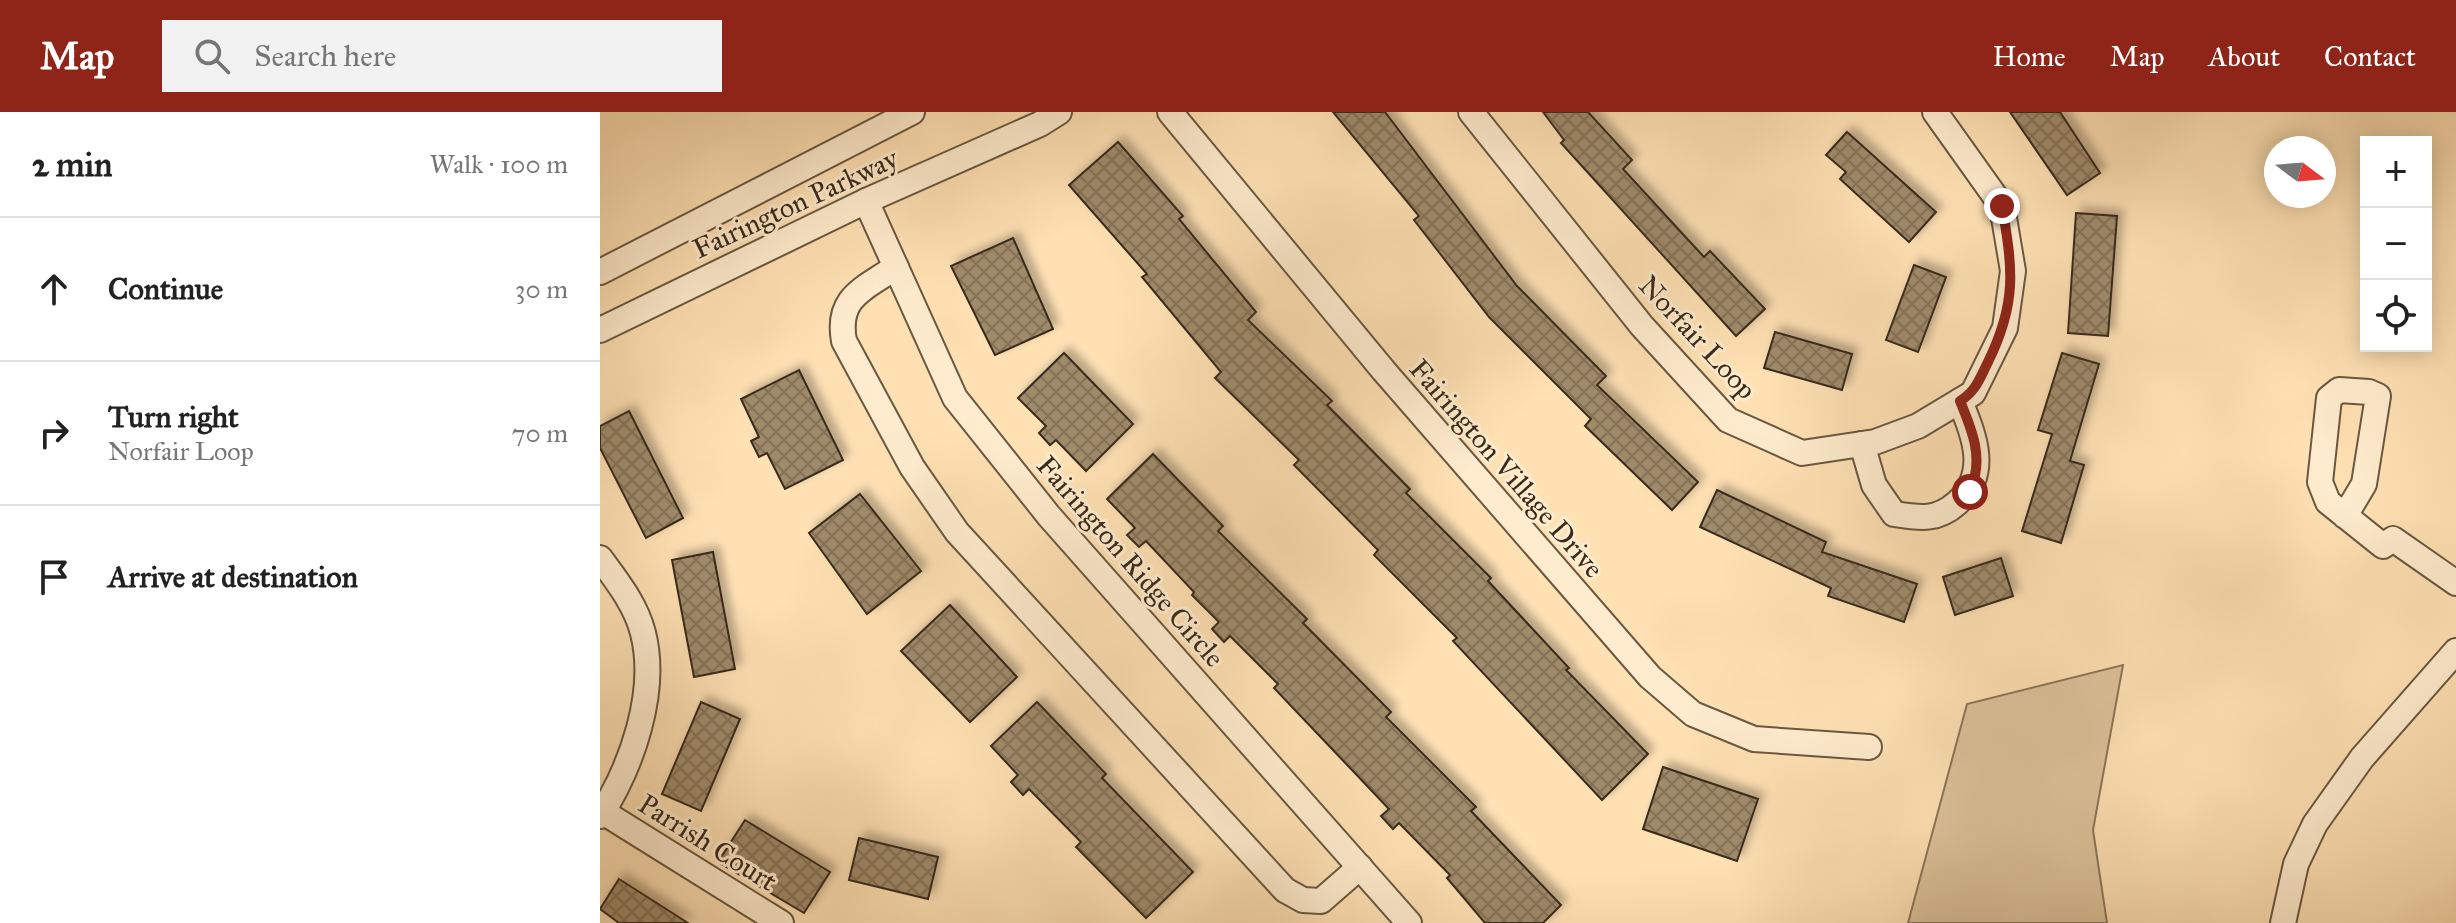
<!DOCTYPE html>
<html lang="en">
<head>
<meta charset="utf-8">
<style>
	:root { --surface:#fff; --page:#f2f2f2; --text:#222; --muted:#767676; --line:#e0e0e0; --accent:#8f2418 }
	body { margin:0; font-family:"IM FELL Great Primer",serif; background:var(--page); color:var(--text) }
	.controls { position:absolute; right:24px; top:24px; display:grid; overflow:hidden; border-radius:0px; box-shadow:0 4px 20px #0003 }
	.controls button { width:72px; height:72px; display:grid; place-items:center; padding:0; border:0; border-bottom:2px solid var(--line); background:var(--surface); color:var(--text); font:40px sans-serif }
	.compass { position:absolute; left:1664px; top:24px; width:72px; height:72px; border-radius:50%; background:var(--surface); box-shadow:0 4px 20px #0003; rotate:106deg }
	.stop { position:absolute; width:24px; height:24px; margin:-18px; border:6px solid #8f2418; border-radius:50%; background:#fff }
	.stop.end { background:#8f2418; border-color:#fff; box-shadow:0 2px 8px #0008 }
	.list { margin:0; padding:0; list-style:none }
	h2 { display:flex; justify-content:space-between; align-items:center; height:104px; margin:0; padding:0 32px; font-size:34px }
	h2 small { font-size:26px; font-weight:400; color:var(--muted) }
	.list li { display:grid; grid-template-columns:52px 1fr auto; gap:24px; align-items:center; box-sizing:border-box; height:144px; padding:0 32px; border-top:2px solid var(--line) }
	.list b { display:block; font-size:30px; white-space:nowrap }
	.list p { margin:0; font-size:26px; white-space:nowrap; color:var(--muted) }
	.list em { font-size:26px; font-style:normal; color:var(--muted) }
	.icon { flex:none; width:44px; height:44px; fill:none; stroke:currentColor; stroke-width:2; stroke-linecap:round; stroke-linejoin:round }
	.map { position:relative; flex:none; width:1856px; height:811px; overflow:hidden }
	header { display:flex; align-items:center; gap:48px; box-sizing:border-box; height:112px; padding:0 40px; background:var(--accent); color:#fff }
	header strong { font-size:38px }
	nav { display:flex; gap:44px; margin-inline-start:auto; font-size:28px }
	.search { width:560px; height:72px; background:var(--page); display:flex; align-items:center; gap:20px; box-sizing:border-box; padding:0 28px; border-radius:0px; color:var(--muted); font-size:30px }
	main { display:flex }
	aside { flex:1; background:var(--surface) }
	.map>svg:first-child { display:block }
	.grass { fill:#ddc29a; stroke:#8a765a; stroke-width:2 }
	.building { fill:url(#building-cross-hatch); stroke:#382b1b; stroke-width:2; filter:url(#shadow) }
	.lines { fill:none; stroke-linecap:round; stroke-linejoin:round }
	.minor-casing { stroke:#6a5841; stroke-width:28 }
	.minor { stroke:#ffecce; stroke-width:24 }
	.route { stroke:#8f2418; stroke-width:10 }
	.labels { text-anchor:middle; stroke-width:6; stroke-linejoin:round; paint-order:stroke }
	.street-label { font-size:28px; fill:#382b1b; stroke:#ffecce }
</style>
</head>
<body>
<header>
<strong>Map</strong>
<div class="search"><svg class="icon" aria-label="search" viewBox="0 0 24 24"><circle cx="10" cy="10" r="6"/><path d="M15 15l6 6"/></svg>Search here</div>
<nav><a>Home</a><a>Map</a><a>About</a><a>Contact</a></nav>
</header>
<main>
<aside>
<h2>2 min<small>Walk · 100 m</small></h2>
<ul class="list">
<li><svg class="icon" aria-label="ahead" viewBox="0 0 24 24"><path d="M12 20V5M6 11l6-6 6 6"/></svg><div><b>Continue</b></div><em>30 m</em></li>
<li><svg class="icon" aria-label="right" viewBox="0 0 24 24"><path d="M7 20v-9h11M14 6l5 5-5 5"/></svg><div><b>Turn right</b><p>Norfair Loop</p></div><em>70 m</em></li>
<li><svg class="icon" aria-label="arrive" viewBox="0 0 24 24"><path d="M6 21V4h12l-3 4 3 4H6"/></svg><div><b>Arrive at destination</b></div></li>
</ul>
</aside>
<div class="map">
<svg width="1856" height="811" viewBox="0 0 1856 811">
	<defs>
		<pattern id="building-cross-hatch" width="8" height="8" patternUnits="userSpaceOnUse" patternTransform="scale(2)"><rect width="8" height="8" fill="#9f8a6b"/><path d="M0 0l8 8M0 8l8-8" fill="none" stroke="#837157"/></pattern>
		<filter id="shadow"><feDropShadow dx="6" dy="-6" stdDeviation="4" flood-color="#0004"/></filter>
	</defs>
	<rect width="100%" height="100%" fill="#ffe1b4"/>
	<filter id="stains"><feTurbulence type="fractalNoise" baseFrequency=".0025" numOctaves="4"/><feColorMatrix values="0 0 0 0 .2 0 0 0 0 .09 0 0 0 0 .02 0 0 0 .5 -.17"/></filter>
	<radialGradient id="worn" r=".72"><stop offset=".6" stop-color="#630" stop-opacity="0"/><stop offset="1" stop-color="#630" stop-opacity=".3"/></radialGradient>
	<path class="grass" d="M1523,553L1493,718L1507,811H1308L1367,592Z"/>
	<g class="building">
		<path d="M733,0H785L917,174L1006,264L997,273L1098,370L1072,398L985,314L991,307L889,205L814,108L819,104Z"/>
		<path d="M943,0H988L1032,48L1023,57L1104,145L1110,139L1165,197L1136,224L961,31L964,28Z"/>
		<path d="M1410,0H1460L1500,61L1467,83Z"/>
		<path d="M1247,20L1336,100L1309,130L1240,67L1246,60L1226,43Z"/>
		<path d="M518,30L583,104L579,107L656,200L648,208L732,289L727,293L810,377L806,381L891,466L888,469L969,556L966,558L1048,642L1002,688L853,529L857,526L774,443L778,438L694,353L699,348L615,266L621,260L542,165L547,162L469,73Z"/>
		<path d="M1476,101L1517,104L1508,224L1468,221Z"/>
		<path d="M413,126L453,217L395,243L351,154Z"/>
		<path d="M1314,153L1346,165L1318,240L1286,228Z"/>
		<path d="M1175,220L1252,242L1242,278L1164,256Z"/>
		<path d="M464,241L533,312L486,359L456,328L450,333L439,321L446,314L418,286Z"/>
		<path d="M1462,241L1499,252L1470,349L1484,353L1461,431L1422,419L1452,322L1438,318Z"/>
		<path d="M199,258L243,348L185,377L167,341L159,345L151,329L159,325L141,287Z"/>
		<path d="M29,299L83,406L46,426L0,336V314Z"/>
		<path d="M553,342L623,414L618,419L707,507L703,511L791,600L786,605L876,695L871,699L961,793L943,811H885L847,766L850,763L799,711L793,717L781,704L789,697L674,576L678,572L630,524L624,530L612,517L619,510L592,483L594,480L546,429L539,435L527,423L535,416L507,387Z"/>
		<path d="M1117,378L1226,430L1222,440L1317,472L1304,510L1228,484L1231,476L1100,415Z"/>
		<path d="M260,382L321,459L267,502L209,421Z"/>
		<path d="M113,440L135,557L94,565L72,448Z"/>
		<path d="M1401,446L1413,484L1355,503L1343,465Z"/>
		<path d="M350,493L417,565L370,610L301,539Z"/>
		<path d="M101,590L140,607L101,699L62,682Z"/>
		<path d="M437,590L506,662L502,666L593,760L546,806L476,735L481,730L429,677L423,683L411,670L418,663L391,634Z"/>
		<path d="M1063,655L1158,687L1137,749L1043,717Z"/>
		<path d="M145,708L230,760L204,801L118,750Z"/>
		<path d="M259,726L338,745L328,787L249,768Z"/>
		<path d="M19,767L88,811H19L0,797Z"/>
	</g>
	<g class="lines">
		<defs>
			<g id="minor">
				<path d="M570,0L784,259L1050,565L1093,602L1154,627L1269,635"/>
				<path d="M871,0L1042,214L1128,308L1202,341L1275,330L1318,314L1373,281L1405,216L1413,159L1402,94L1335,0"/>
				<path d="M266,89L355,286L449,404L809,811"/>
				<path d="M296,155C264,177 236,185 244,229L312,355L357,420L685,778L703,788L721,789L760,755"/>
				<path d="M0,160L312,0"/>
				<path d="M0,218L266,89L440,12L459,0"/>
				<path d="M1262,332L1274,373L1294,402C1320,406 1337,409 1357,391C1390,361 1374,324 1360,289"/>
				<path d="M1745,404L1764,372L1778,284L1769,280L1739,278L1729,286L1720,370L1728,390L1783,434L1793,427L1856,471"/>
				<path d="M0,446C17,469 36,493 43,521C58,580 32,654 0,704"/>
				<path d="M3,700L181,811"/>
				<path d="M1683,811L1696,752L1715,712L1762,646L1856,539"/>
			</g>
		</defs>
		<use href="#minor" class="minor-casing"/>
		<use href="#minor" class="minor"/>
	</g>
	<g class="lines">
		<path class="route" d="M1370,380C1384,347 1373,320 1360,289C1376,279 1380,266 1388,250C1417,191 1413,158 1402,94"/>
	</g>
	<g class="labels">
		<g class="street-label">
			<text transform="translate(195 91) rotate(-25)" y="10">Fairington Parkway</text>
			<text transform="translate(1098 225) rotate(47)" y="10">Norfair Loop</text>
			<text transform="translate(907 356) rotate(49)" y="10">Fairington Village Drive</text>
			<text transform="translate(531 449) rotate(49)" y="10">Fairington Ridge Circle</text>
			<text transform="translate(108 730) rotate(32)" y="10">Parrish Court</text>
		</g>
	</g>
	<rect width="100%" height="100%" filter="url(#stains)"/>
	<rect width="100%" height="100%" fill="url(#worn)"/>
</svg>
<div class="controls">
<button>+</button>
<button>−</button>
<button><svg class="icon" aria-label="locate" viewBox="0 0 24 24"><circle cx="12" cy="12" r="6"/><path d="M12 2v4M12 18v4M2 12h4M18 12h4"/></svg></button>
</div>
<svg class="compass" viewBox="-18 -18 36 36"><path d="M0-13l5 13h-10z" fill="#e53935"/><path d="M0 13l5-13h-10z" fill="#767676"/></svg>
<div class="stop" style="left:1370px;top:380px"></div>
<div class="stop end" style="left:1402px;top:94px"></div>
</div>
</main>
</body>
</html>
